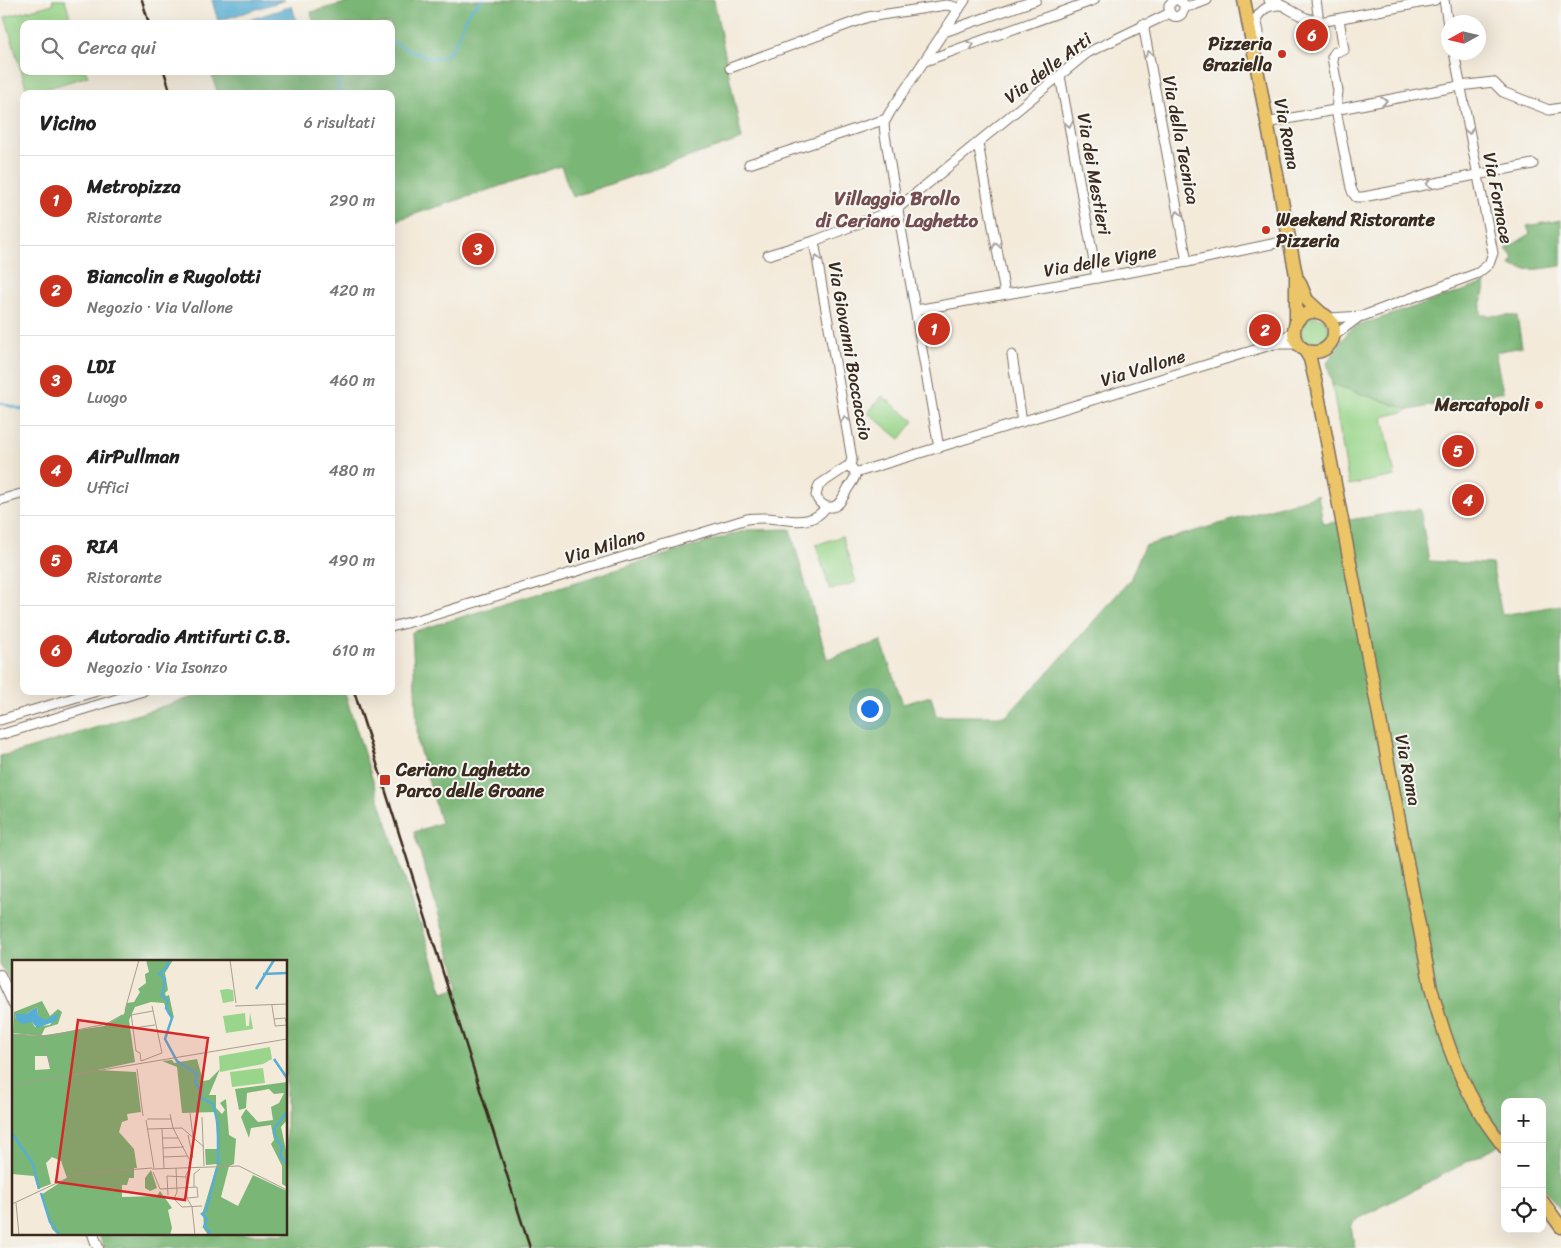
<!DOCTYPE html>
<html lang="it">
<head>
<meta charset="utf-8">
<style>
	:root { --surface:#fff; --page:#f2f2f2; --text:#222; --muted:#767676; --line:#e0e0e0; --accent:#c8321e }
	body { margin:0; font-family:Sriracha,sans-serif; background:var(--page); color:var(--text) }
	.controls { position:absolute; right:15px; bottom:15px; display:grid; overflow:hidden; border-radius:10px; box-shadow:0 5px 20px #0002 }
	.controls button { width:45px; height:45px; display:grid; place-items:center; padding:0; border:0; border-bottom:1px solid var(--line); background:var(--surface); color:var(--text); font:25px sans-serif }
	.compass { position:absolute; left:1441px; top:15px; width:45px; height:45px; border-radius:50%; background:var(--surface); box-shadow:0 5px 20px #0002; rotate:262deg }
	.you { position:absolute; left:869px; top:708px; width:18px; height:18px; margin:-12px; border:4px solid #fff; border-radius:50%; background:#1a73e8; box-shadow:0 0 0 8px #1a73e833 }
	.badge { display:grid; place-items:center; width:32px; height:32px; border-radius:50%; background:var(--accent); color:#fff; font-size:16px; font-weight:700 }
	.pin { position:absolute; translate:-50% -50%; border:2px solid #fff; box-shadow:0 1px 5px #0006 }
	.list { margin:0; padding:0; list-style:none }
	h2 { display:flex; justify-content:space-between; align-items:center; height:65px; margin:0; padding:0 20px; font-size:21px }
	h2 small { font-size:16px; font-weight:400; color:var(--muted) }
	.list li { display:grid; grid-template-columns:32px 1fr auto; gap:15px; align-items:center; box-sizing:border-box; height:90px; padding:0 20px; border-top:1px solid var(--line) }
	.list b { display:block; font-size:19px; white-space:nowrap }
	.list p { margin:0; font-size:16px; white-space:nowrap; color:var(--muted) }
	.list em { font-size:16px; font-style:normal; color:var(--muted) }
	.icon { flex:none; width:28px; height:28px; fill:none; stroke:currentColor; stroke-width:2; stroke-linecap:round; stroke-linejoin:round }
	.map { position:relative; flex:none; width:1561px; height:1248px; overflow:hidden }
	.search { position:absolute; background:var(--surface); box-shadow:0 5px 20px #0002; left:20px; top:20px; width:375px; height:55px; display:flex; align-items:center; gap:12px; box-sizing:border-box; padding:0 18px; border-radius:10px; color:var(--muted); font-size:19px }
	.panel { position:absolute; background:var(--surface); box-shadow:0 5px 20px #0002; left:20px; top:90px; width:375px; height:605px; border-radius:10px }
	.map>svg:first-child { display:block }
	.green { fill:#99d58a; stroke:#6a8054 }
	.forest { fill:#7ab676; stroke:#5a704a }
	.water { fill:#57add3; stroke:#496c78 }
	.lines { fill:none; stroke-linecap:round; stroke-linejoin:round }
	.stream { stroke:#57add3; stroke-width:2.5 }
	.minor-casing { stroke:#7b6d60; stroke-width:11 }
	.tertiary-casing { stroke:#7b6d60; stroke-width:12 }
	.primary-casing { stroke:#7b6d60; stroke-width:15 }
	.minor { stroke:#fff; stroke-width:9 }
	.tertiary { stroke:#fff; stroke-width:10 }
	.primary { stroke:#ecc569; stroke-width:12 }
	.rail { stroke:#3b2a1e; stroke-width:2.5 }
	.oneway { stroke:#a79f9a }
	.poi-dot { fill:#c8321e; stroke:#f6f6f2; stroke-width:2 }
	.labels { text-anchor:middle; stroke-width:4; stroke-linejoin:round; paint-order:stroke }
	.poi-label { font-size:18px; font-weight:bold; fill:#3b2a1e; stroke:#f6f6f2; text-anchor:end }
	.street-label { font-size:18px; fill:#3b2a1e; stroke:#f6f6f2 }
	.neighbourhood-label { font-size:19px; font-weight:bold; fill:#734d50; stroke:#f6f6f2 }
	.inset-river { fill:none; stroke:#57add3; stroke-width:2.5 }
	.inset-road { fill:none; stroke:#a99d8f; stroke-width:1 }
	.view { fill:#d62828; fill-opacity:0.15; stroke:#d62828; stroke-width:2.5 }
	.inset-edge { fill:none; stroke:#3b2a1e; stroke-width:2.5 }
</style>
</head>
<body>
<div class="map">
<svg width="1561" height="1248" viewBox="0 0 1561 1248">
	<rect width="100%" height="100%" fill="#f6f6f2"/>
	<filter id="ink" filterUnits="userSpaceOnUse"><feTurbulence type="fractalNoise" baseFrequency=".02" numOctaves="2"/><feDisplacementMap in="SourceGraphic" scale="10" xChannelSelector="R" yChannelSelector="G"/><feConvolveMatrix kernelMatrix="1 2 1 2 8 2 1 2 1" color-interpolation-filters="sRGB"/></filter>
	<filter id="wash" filterUnits="userSpaceOnUse"><feTurbulence type="fractalNoise" baseFrequency=".0096" numOctaves="4" result="noise"/><feDisplacementMap in="SourceGraphic" scale="20" xChannelSelector="R" yChannelSelector="G"/><feGaussianBlur stdDeviation="1.12" result="paint"/><feColorMatrix in="noise" values="0 0 0 0 0 0 0 0 0 0 0 0 0 0 0 0 0 1.4 0 .05"/><feComposite in="paint" operator="in"/></filter>
	<g filter="url(#wash)">
		<rect width="100%" height="100%" fill="#f3eada"/>
		<g class="green">
			<path d="M52,0H65L72,24H24V71H86L88,76L28,94L5,17L53,4Z"/>
			<circle cx="1315" cy="331" r="14"/>
			<path d="M1332,384L1410,410L1383,417L1395,476L1349,485Z"/>
			<path d="M882,396L914,421L900,439L868,413Z"/>
			<path d="M842,536L856,582L830,590L816,545Z"/>
		</g>
		<g class="forest">
			<path d="M357,0H714L742,139L572,197L561,166L391,222V94H218L211,72L215,71H391V24H314L311,12Z"/>
			<path d="M1561,220V266C1544,268 1527,273 1510,265L1514,258L1506,249L1530,234L1527,226Z"/>
			<path d="M1486,283L1481,303V315L1517,316L1522,347L1495,352L1503,392L1410,410L1332,384L1327,362L1348,332L1357,326Z"/>
			<path d="M1318,495L1323,524L1420,509L1429,561L1492,564L1502,615L1561,605V1211L1542,1186V1102H1505V1142L1354,1221L1351,1227L1355,1248H104L99,1234H286V962H14V986L0,965V756L22,751L211,691H344L419,923H421L443,993L460,987L414,832L441,823L418,745L412,632L747,530L790,529L827,659L881,641L903,704L931,696L936,716H1006L1045,676L1130,580L1144,546Z"/>
		</g>
		<g class="water">
			<path d="M212,0H285L218,21Z"/>
			<path d="M292,6L297,24H237Z"/>
		</g>
		<g class="lines">
			<g class="stream">
				<path d="M391,41C403,47 415,54 427,57C454,66 459,30 468,14C472,8 477,4 482,0"/>
				<path d="M338,94L340,71"/>
				<path d="M0,403L24,410"/>
			</g>
		</g>
	</g>
	<g filter="url(#ink)">
		<g class="lines">
			<defs>
				<g id="minor">
					<path d="M1174,0L1169,5C1167,21 1186,20 1184,4L1178,0"/>
					<path d="M1269,0C1291,6 1300,22 1326,21L1435,0"/>
					<path d="M1316,0L1318,14L1317,22"/>
					<path d="M1444,0L1448,25"/>
					<path d="M1185,7L1194,5L1207,0"/>
					<path d="M1339,19L1344,50L1335,52L1332,57L1338,91L1336,110L1351,188L1353,193L1356,197H1363L1533,164"/>
					<path d="M1143,24L1187,262"/>
					<path d="M944,32L1036,0"/>
					<path d="M1257,51L1259,32L1256,19C1262,9 1268,5 1280,5"/>
					<path d="M925,61L1094,0"/>
					<path d="M730,68L868,17L946,5L952,6L959,9"/>
					<path d="M1060,76L1097,278"/>
					<path d="M1266,123L1460,86L1493,82L1503,92L1549,110L1561,108"/>
					<path d="M978,143L1005,294"/>
					<path d="M749,164L886,119"/>
					<path d="M814,241L852,459L849,467"/>
					<path d="M768,255L814,241L898,208L1087,53L1170,13"/>
					<path d="M916,310L1187,262L1290,240"/>
					<path d="M1329,318L1363,316L1478,273L1489,264L1493,253L1454,52"/>
					<path d="M1335,335L1359,317"/>
					<path d="M1274,344H1298"/>
					<path d="M1012,355L1022,422"/>
					<path d="M939,448L885,135L884,123L890,112L965,0"/>
					<path d="M846,467C850,467 854,468 855,473C856,478 851,484 848,488C846,492 843,498 840,502C832,512 819,506 816,495L819,485Z"/>
					<path d="M855,473L1274,344L1294,331"/>
					<path d="M0,500L24,493"/>
					<path d="M391,627L421,619L747,519C753,518 758,518 763,518C786,518 811,529 826,507"/>
					<path d="M0,720L97,691"/>
					<path d="M0,735L143,691"/>
				</g>
				<g id="tertiary">
					<path d="M1275,0L1277,2"/>
					<path d="M0,975L14,1005"/>
					<path d="M93,1234L98,1248"/>
				</g>
				<g id="primary">
					<path d="M1244,0L1296,275V322"/>
					<path d="M1299,281L1307,300L1320,312"/>
					<circle cx="1314" cy="332" r="20"/>
					<path d="M1304,349L1310,359L1316,384L1431,988C1442,1028 1454,1067 1475,1104C1483,1119 1494,1134 1505,1148"/>
					<path d="M1542,1201L1561,1227"/>
				</g>
			</defs>
			<use href="#minor" class="minor-casing"/>
			<use href="#tertiary" class="tertiary-casing"/>
			<use href="#primary" class="primary-casing"/>
			<use href="#minor" class="minor"/>
			<use href="#tertiary" class="tertiary"/>
			<use href="#primary" class="primary"/>
			<g class="rail">
				<path d="M142,0L149,24"/>
				<path d="M164,71L171,94"/>
				<path d="M354,691L530,1248"/>
			</g>
		</g>
		<defs><path id="oneway-chevron" d="M-2-3.5L2.5 0L-2 3.5" fill="none" stroke-width="1.6" stroke-linecap="round" stroke-linejoin="round" transform="scale(1.25)"/></defs>
		<g class="oneway">
			<use href="#oneway-chevron" transform="translate(971 45) rotate(-20)"/>
			<use href="#oneway-chevron" transform="translate(1149 54) rotate(-101)"/>
			<use href="#oneway-chevron" transform="translate(1384 101) rotate(-11)"/>
			<use href="#oneway-chevron" transform="translate(1069 124) rotate(80)"/>
			<use href="#oneway-chevron" transform="translate(1469 131) rotate(79)"/>
			<use href="#oneway-chevron" transform="translate(1429 184) rotate(169)"/>
			<use href="#oneway-chevron" transform="translate(1178 214) rotate(-101)"/>
			<use href="#oneway-chevron" transform="translate(996 246) rotate(-100)"/>
			<use href="#oneway-chevron" transform="translate(817 259) rotate(-100)"/>
			<use href="#oneway-chevron" transform="translate(845 419) rotate(-100)"/>
		</g>
	</g>
	<g class="poi-dot">
		<circle cx="1282" cy="54" r="5"/>
		<circle cx="1266" cy="230" r="5"/>
		<circle cx="1539" cy="405" r="5"/>
		<rect x="379" y="774" width="12" height="12" rx="2.5"/>
	</g>
	<g class="labels">
		<g class="poi-label">
			<text x="1272" y="50">Pizzeria<tspan x="1272" dy="21">Graziella</tspan></text>
			<text x="1276" y="226" text-anchor="start">Weekend Ristorante<tspan x="1276" dy="21">Pizzeria</tspan></text>
			<text x="1529" y="411">Mercatopoli</text>
			<text x="396" y="776" text-anchor="start">Ceriano Laghetto<tspan x="396" dy="21">Parco delle Groane</tspan></text>
		</g>
		<g class="street-label">
			<text transform="translate(1048 68) rotate(-37)" y="6">Via delle Arti</text>
			<text transform="translate(1287 134) rotate(79)" y="6">Via Roma</text>
			<text transform="translate(1181 140) rotate(79)" y="6">Via della Tecnica</text>
			<text transform="translate(1094 174) rotate(80)" y="6">Via dei Mestieri</text>
			<text transform="translate(1498 198) rotate(79)" y="6">Via Fornace</text>
			<text transform="translate(1100 261) rotate(-10)" y="6">Via delle Vigne</text>
			<text transform="translate(850 351) rotate(80)" y="6">Via Giovanni Boccaccio</text>
			<text transform="translate(1143 368) rotate(-17)" y="6">Via Vallone</text>
			<text transform="translate(605 546) rotate(-17)" y="6">Via Milano</text>
			<text transform="translate(1408 770) rotate(79)" y="6">Via Roma</text>
		</g>
		<g class="neighbourhood-label">
			<text x="897" y="205">Villaggio Brollo<tspan x="897" dy="22">di Ceriano Laghetto</tspan></text>
		</g>
	</g>
	<g transform="translate(12 960)">
		<rect width="275" height="275" fill="#f3eada"/>
		<path d="M216,29L221,30L222,41L211,43L208,30ZM238,52L241,69L214,73L211,56L233,53L234,66H237ZM258,87L260,99L251,104L208,112L207,96ZM251,108L253,123L220,127L218,112Z" fill="#99d58a"/>
		<path d="M134,0H161L153,13L156,30L153,33L154,36L157,35L162,58L156,54L152,43L139,42L123,47L117,60L123,102L86,110L124,112L129,152L115,154L116,160L110,162L107,172L122,189L125,208H122V218H117L115,225H110V237L145,236L148,231L160,248L156,250L160,268L158,275H46L40,269L29,235L55,218L49,201L40,197L34,203L39,224L26,229L22,216L0,214V74L27,76L92,66L112,54L115,43L122,42L128,32L126,29L134,23L133,14L137,12ZM23,96H35L38,109L23,110ZM30,41L38,56L46,49L50,52L46,64L33,68L29,76L1,73L2,52ZM25,47L26,55L33,61L44,55L38,65L23,67L20,62L4,59L3,54H14ZM185,99L191,121L197,120L208,109L197,135H204V148L210,154L213,150L208,143L214,139L217,175L224,179L222,204L217,206L209,237L226,246L241,215L275,231V275H196L192,269L191,251L205,204L194,205L193,189H206L203,152L170,153L165,107L150,101L160,100L162,103ZM275,122V160L269,167L275,195V227L270,224V206L259,184L262,180L259,165L239,168L237,178L229,157L234,149L246,162L261,160L259,147L267,143L272,133L262,134L257,129L235,133L234,148L227,150L223,129ZM139,210L145,228L138,231L133,228V218Z" fill="#7ab676" fill-rule="evenodd"/>
		<path d="M25,47L26,55L33,60L47,53L44,61L25,68L20,62L10,64L4,59L3,54H14Z" fill="#57add3"/>
		<path class="inset-river" d="M156,0L155,7L147,14L153,19L150,36L156,40L154,48L160,58L153,79L165,101L185,114L183,123L189,129V138L201,144L206,164V205M251,14L275,13M244,29L262,0M262,99L275,118M275,152L263,167L262,173L270,188L268,196L275,204M0,173L21,204L27,229M29,233L38,262L48,275M196,275L198,271L192,267L195,259L190,254L194,251L205,208"/>
		<path class="inset-road" d="M218,0L224,43M260,44V46L263,65V66L275,65L273,58L262,59M223,46L275,44M113,50L127,0M113,51L119,53L124,91L128,93L129,101M119,55L141,51M121,68L143,65M0,74L36,76L94,64L110,55M25,76L35,93L39,109M129,101L150,93L140,46M125,109L131,156M0,125L275,79M178,153L181,177M158,154L161,168L177,199M190,157L192,206M135,159H159M134,160L142,208M170,168L192,187M136,169L170,168M150,169L152,208M176,175L181,198M150,178H166M151,188L172,187M151,197L176,196M164,208L165,232L162,239L170,247L190,246M178,208L174,215L175,238L180,247L183,275M140,209L227,206L275,230M141,212L148,229L185,227L186,237L175,238M182,227V214L188,209M156,235L155,216L174,217M4,243L7,275M0,244L64,214L140,208"/>
		<path class="view" d="M66,60L196,78L173,240L44,222Z"/>
		<rect width="275" height="275" class="inset-edge"/>
	</g>
</svg>
<div class="controls">
<button>+</button>
<button>−</button>
<button><svg class="icon" aria-label="locate" viewBox="0 0 24 24"><circle cx="12" cy="12" r="6"/><path d="M12 2v4M12 18v4M2 12h4M18 12h4"/></svg></button>
</div>
<svg class="compass" viewBox="-18 -18 36 36"><path d="M0-13l5 13h-10z" fill="#e53935"/><path d="M0 13l5-13h-10z" fill="#767676"/></svg>
<div class="you"></div>
<div class="pin badge" style="left:934px;top:329px">1</div>
<div class="pin badge" style="left:1265px;top:330px">2</div>
<div class="pin badge" style="left:478px;top:249px">3</div>
<div class="pin badge" style="left:1468px;top:500px">4</div>
<div class="pin badge" style="left:1458px;top:451px">5</div>
<div class="pin badge" style="left:1312px;top:35px">6</div>
<div class="search"><svg class="icon" aria-label="search" viewBox="0 0 24 24"><circle cx="10" cy="10" r="6"/><path d="M15 15l6 6"/></svg>Cerca qui</div>
<section class="panel">
<h2>Vicino<small>6 risultati</small></h2>
<ul class="list">
<li><span class="badge">1</span><div><b>Metropizza</b><p>Ristorante</p></div><em>290 m</em></li>
<li><span class="badge">2</span><div><b>Biancolin e Rugolotti</b><p>Negozio · Via Vallone</p></div><em>420 m</em></li>
<li><span class="badge">3</span><div><b>LDI</b><p>Luogo</p></div><em>460 m</em></li>
<li><span class="badge">4</span><div><b>AirPullman</b><p>Uffici</p></div><em>480 m</em></li>
<li><span class="badge">5</span><div><b>RIA</b><p>Ristorante</p></div><em>490 m</em></li>
<li><span class="badge">6</span><div><b>Autoradio Antifurti C.B.</b><p>Negozio · Via Isonzo</p></div><em>610 m</em></li>
</ul>
</section>
</div>
</body>
</html>
